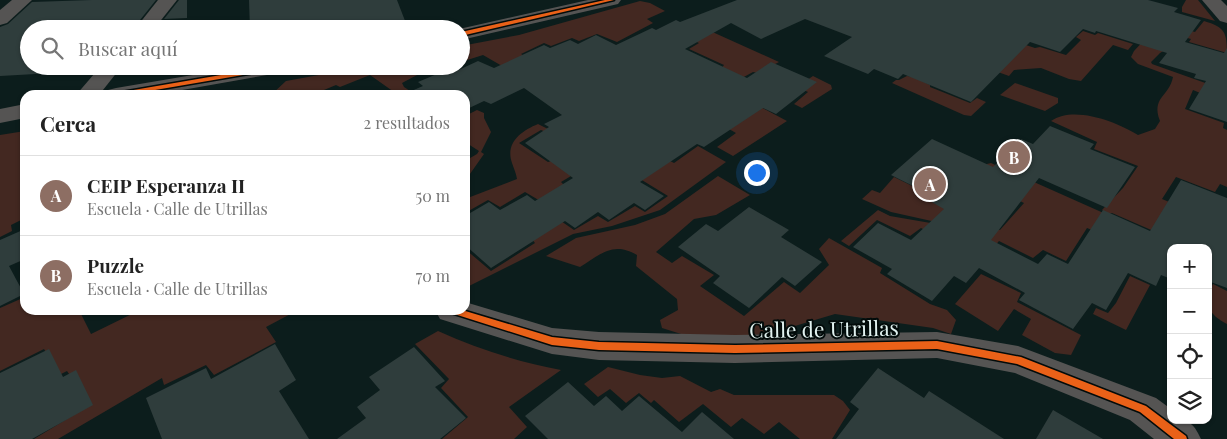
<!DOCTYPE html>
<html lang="es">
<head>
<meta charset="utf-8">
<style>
	:root { --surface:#fff; --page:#f6f6f6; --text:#222; --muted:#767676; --line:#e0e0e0; --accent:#ea580c }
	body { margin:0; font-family:"Playfair Display",serif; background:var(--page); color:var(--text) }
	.controls { position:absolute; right:15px; bottom:15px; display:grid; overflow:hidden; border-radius:10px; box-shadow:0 1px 4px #0004 }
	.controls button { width:45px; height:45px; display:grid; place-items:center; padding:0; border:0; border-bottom:1px solid var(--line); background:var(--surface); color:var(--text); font:25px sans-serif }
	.you { position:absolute; left:756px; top:172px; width:18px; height:18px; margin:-12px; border:4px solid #fff; border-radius:50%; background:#1a73e8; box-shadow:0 0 0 8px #1a73e833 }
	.badge { display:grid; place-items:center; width:32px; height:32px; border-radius:50%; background:var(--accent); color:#fff; font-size:16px; font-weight:700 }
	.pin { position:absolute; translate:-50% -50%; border:2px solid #fff; box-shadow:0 1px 5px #0006 }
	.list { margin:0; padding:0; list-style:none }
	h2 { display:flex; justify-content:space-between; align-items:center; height:65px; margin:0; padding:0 20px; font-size:21px }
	h2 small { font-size:16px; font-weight:400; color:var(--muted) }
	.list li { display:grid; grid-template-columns:32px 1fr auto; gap:15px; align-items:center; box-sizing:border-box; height:80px; padding:0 20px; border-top:1px solid var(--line) }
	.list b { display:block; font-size:19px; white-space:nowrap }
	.list p { margin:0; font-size:16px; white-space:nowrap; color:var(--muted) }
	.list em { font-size:16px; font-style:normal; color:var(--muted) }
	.icon { flex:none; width:28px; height:28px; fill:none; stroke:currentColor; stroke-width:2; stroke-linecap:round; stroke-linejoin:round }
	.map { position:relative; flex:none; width:1227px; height:439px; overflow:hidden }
	.search { position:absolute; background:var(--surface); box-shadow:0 1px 4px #0004; left:20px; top:20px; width:450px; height:55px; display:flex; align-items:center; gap:12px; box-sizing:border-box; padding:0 18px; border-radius:28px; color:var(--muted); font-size:19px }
	.panel { position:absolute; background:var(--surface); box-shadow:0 1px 4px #0004; left:20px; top:90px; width:450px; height:225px; border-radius:15px }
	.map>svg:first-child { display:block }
	.green { fill:#432821 }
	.building { fill:#2f3d3c }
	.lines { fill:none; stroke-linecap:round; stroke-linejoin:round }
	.minor { fill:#555453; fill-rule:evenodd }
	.cycleway-casing { stroke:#020b0a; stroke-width:3 }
	.cycleway { fill:#ea6118; fill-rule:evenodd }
	.labels { text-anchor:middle; stroke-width:4; stroke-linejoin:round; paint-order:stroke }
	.near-street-label { font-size:21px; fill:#e1f2f0; stroke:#020b0a }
</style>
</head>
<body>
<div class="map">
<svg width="1227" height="439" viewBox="0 0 1227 439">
	<rect width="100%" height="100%" fill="#0c1d1c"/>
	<g class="green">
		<path d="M1186,0H1198L1215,21L1182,12V7Z"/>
		<path d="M640,1L650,3L665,11L647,19L653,23L617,42L597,34L579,41L572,38L551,46L544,43L521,54L541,66L509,70L483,55L461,62V46L519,35Z"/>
		<path d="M1204,21C1225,27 1227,33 1227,53L1189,42L1191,39L1138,24L1163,23L1195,32Z"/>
		<path d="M708,30L779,62L758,73L753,72L742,78L721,69L724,65L689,49L699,43L690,39Z"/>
		<path d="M983,31L1035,48L1040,47L1066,55L1081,40L1076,37L1083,31L1095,35L1098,33L1133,44L1128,50L1113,45L1081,81L1069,79L1041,68L1014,70L1009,76L984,67Z"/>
		<path d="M1148,36L1175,44L1160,53L1151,62L1152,64L1211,85L1205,95L1193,90L1185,109L1224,123L1223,128L1227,130V187L1220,184L1215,192L1176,177L1162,199L1179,206L1208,248L1172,239L1112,213L1109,214L1102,210L1123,188L1138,166L1094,149L1097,142L1051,121C1074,105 1117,122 1138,135L1155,129L1160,121C1151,97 1169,97 1173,77L1138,64L1131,57L1134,51Z"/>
		<path d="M368,66H446L419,74L402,83L404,87L416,95H388L394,92L370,75L340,87L336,85L312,95H271L286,81Z"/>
		<path d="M813,76L831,85L832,89L802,108L794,104L808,92L797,87Z"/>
		<path d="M907,76L914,77L930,85V87L970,103L977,98L986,102L971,116L964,115L892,83L896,80H899Z"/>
		<path d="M1015,83L1058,98V103L1045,111L1000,95Z"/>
		<path d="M729,90L787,121L733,156L717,147L736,133L706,116Z"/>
		<path d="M477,110L484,113V118L491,132L481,152L484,154L465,181V161L477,154L479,151L465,142V116Z"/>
		<path d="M538,124L552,131L548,133L541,130L519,143L548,162L557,159L576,173L561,182L566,187L542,202L525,192L500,207L488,200L465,213V199L517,179C516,173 514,169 512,163C505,143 521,131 538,124Z"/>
		<path d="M25,131V218L11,225L12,231L0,237V135Z"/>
		<path d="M698,146L726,162L660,210L612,226L573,234L465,288V249L491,271L535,243L530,237L558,219L574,230L598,216L608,222L635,206L645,212L668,196L632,174L670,161L674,163Z"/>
		<path d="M991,163L1108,215L1097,232L1087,228L1066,261L1043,250L1033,258L999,241L987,255L952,245L921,228L910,236L877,220L849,246L841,241L878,210L890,216L948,226L962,212L1000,230L1024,203L973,178L987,164Z"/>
		<path d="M718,176L750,195L716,215L694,219L656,252L672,263L682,256L714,275L700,286L744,316L784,282L800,293L829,265L819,249L829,238L882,268L880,273L930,304L947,310L956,320L951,334L933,328L835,314L768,334L697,339L662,328L660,320L678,310L677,299L636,266L637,255C613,241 601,254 580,267L546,256L576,238L635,225L665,214Z"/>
		<path d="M894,177L959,209L945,224L891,212L862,199L872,190L880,193Z"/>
		<path d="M981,274L1021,293L1017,302L1081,335L1071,355L1055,353L1022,335L1031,319L1014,309L998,331L955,304Z"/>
		<path d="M1130,276L1150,285L1126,330L1093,314L1096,308L1108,313L1116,303Z"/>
		<path d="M1213,284L1227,291V324C1209,315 1202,303 1213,284Z"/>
		<path d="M25,297V310H79L91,334L140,310H191L194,314L201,310H298L266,327L276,342L214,375L206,365L164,385L162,378L58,439H34L90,405L67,371L59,375L44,349L0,371V308Z"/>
		<path d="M438,331C478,349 518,362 561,370L509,407L527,427L514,439H442L468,417L441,388L449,379L415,344Z"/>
		<path d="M608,367L640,375L662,378L680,376L711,392L720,389L734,395H834L843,401L850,410L832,439H800L779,422L764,434L742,418L731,427L703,404L679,422L654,400L651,403L639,393L626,403L610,389L598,397L584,384Z"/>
	</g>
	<g class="building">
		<path d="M92,0H156L140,20H136L128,29H29V66H94L89,71L0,76V27L8,24L32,2Z"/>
		<path d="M179,0H187V18L164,19Z"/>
		<path d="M249,0H397L407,26L392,29H250Z"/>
		<path d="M737,0H1148L1178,8L1174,12L1201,20L1185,42L1224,53L1227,48V122L1189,109L1206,81L1194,78L1196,74L1159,63L1167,53L1096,31L1095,33L1083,29L1060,52L1030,42L971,102L903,74L898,79L874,69L868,74L824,56L852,37L805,19L761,39L731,23L685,49L747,78L771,62L817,82L776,114L763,108L704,147L697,144L640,182L664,196L645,210L634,203L609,220L598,212L575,228L565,221L491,268L465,245V216L489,202L500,210L527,195L535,201L573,178L525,143L549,127L544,124L562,115L524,88L491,104L484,101L465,110V95H402L423,86L418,82L444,71L450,74L478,61L494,68L544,45L550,48L570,40L578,44L596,35L616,45L652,28L656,30L676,20L680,22Z"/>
		<path d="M1050,126L1094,144L1090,149L1135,167L1107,208L1039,178L991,240L1038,264L1047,254L1068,264L1103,210L1150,231L1181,180L1227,198V288L1208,281V248H1171V279L1161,275L1156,286L1128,273L1106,310L1092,303L1073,329L1019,300L1025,293L979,268L966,283L954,276L932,301L887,274L892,269L853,247L878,223L911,240L944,209L914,192L919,189L891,175L932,139L993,167L1021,139L1033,144Z"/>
		<path d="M749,207L789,230L781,237L822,262L795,286L782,277L749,308L713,283L720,276L678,247L706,224L718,231Z"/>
		<path d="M25,229V259L9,266L24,294L0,306V240Z"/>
		<path d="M275,344L296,380L279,391L309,439H162L146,398L206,368L211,379Z"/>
		<path d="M414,347L445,381L435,387L466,418L440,439H337L366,418L357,407L380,390L369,377Z"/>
		<path d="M49,349L63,377L76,370L93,405L32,439H0V373Z"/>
		<path d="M878,368L924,398L929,391L1004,439H836L859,409L850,402Z"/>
		<path d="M568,382L594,406L606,396L622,411L639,396L682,432L702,412L734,439H548L525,416Z"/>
		<path d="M1053,410L1103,439H1036Z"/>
	</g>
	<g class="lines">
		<g class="minor">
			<path d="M12,0H32L7,23L0,25V10Z"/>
			<path d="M158,0H177L154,29H135Z"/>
			<path d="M588,0H621L618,4L461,40V29H459Z"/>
			<path d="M1202,0H1221L1227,6V23L1220,21Z"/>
			<path d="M101,66H122L99,95H76Z"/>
			<path d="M246,66H294L291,70L284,72L154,95H105L108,90L116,88Z"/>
			<path d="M25,104V118L0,123V109Z"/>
			<path d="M465,302L552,328L599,332L735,335L937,332L1018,346L1156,398L1171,409V420C1189,420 1193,422 1201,439H1154L1130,420L1015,373L937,358L735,363L599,360L552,354L440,319L435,310H465Z"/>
		</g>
		<defs>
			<g id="cycleway">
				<path d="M605,0H614L461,36V32Z"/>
				<path d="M273,66H287L284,68L126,95H113L116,93Z"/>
				<path d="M447,310H462L552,337L599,342L735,345L937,341L1021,357L1146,406L1186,436L1187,439H1174L1140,412L1017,364L937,349L735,353L599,350L552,345L448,312Z"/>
			</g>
		</defs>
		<use href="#cycleway" class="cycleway-casing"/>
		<use href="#cycleway" class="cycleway"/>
	</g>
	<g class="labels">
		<g class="near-street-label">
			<text transform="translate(824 330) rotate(-1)" y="7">Calle de Utrillas</text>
		</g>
	</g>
</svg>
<div class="controls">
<button>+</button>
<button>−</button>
<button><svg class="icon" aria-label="locate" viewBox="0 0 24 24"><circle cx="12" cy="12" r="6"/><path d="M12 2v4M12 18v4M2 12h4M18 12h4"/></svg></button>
<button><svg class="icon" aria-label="layers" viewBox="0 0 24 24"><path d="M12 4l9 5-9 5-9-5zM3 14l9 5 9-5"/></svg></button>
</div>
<div class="you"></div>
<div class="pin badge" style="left:930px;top:184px;background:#8d6e63">A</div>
<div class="pin badge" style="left:1014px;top:157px;background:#8d6e63">B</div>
<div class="search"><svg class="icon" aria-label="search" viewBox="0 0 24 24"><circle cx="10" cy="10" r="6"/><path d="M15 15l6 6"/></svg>Buscar aquí</div>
<section class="panel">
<h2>Cerca<small>2 resultados</small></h2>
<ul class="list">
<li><span class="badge" style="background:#8d6e63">A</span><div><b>CEIP Esperanza II</b><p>Escuela · Calle de Utrillas</p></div><em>50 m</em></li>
<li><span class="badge" style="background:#8d6e63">B</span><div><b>Puzzle</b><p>Escuela · Calle de Utrillas</p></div><em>70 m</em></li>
</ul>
</section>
</div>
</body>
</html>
